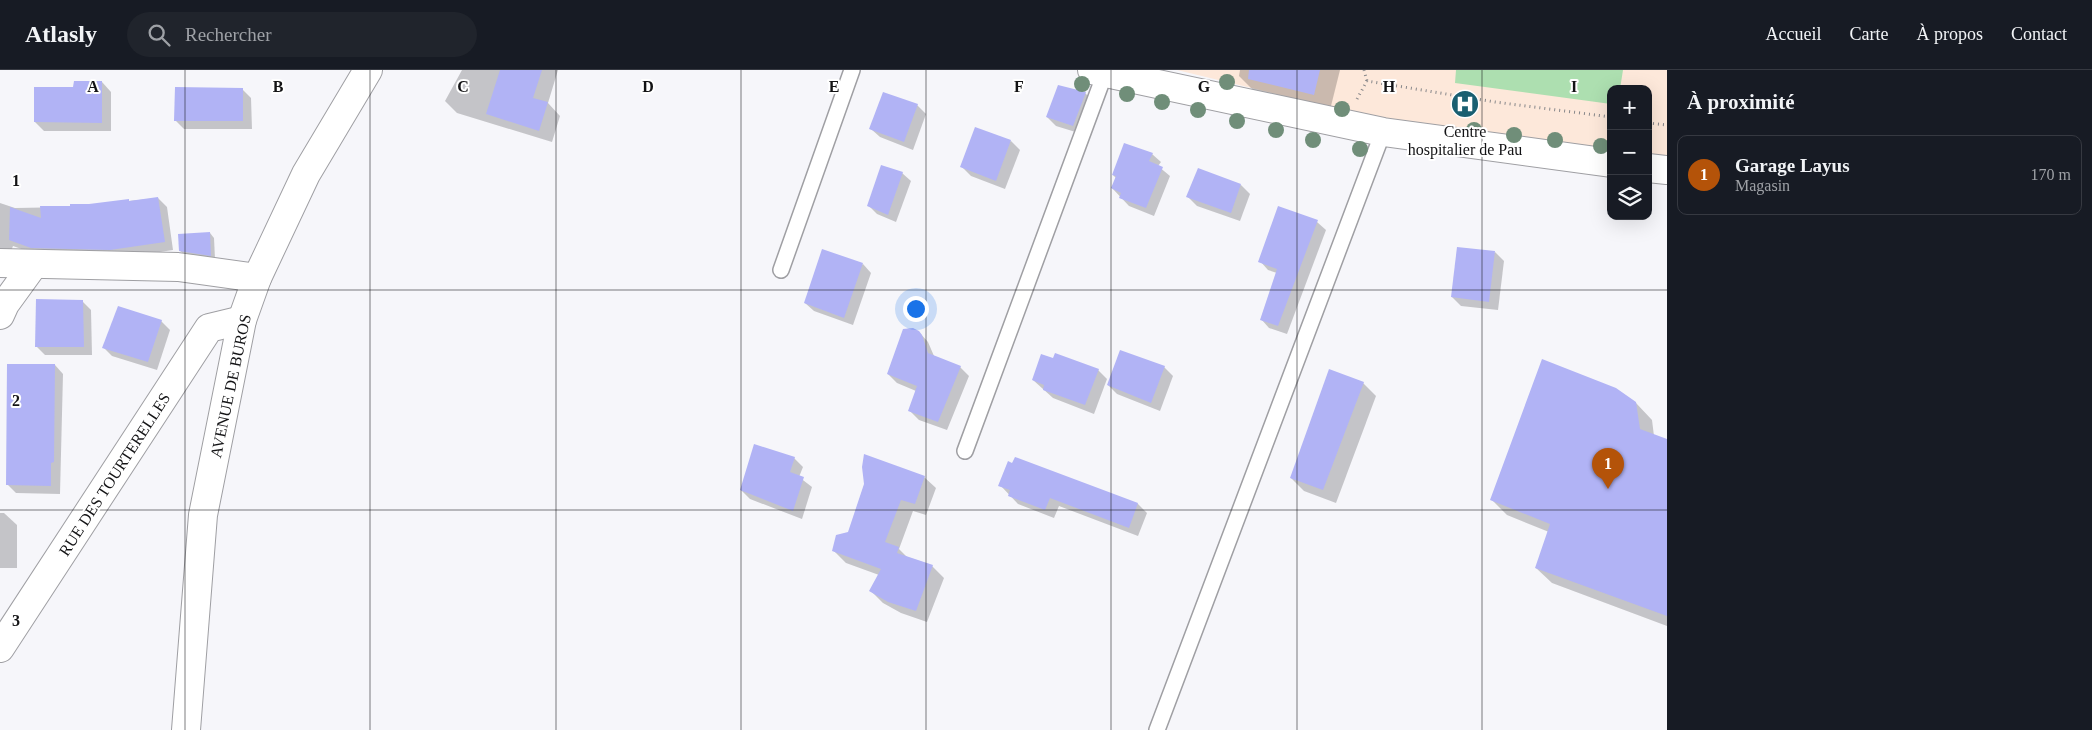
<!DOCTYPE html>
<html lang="fr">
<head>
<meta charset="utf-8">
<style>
	:root { --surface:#171b24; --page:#20242c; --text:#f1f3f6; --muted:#9ea1a6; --line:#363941; --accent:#b45309 }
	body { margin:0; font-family:"Times New Roman",serif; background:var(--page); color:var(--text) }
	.controls { position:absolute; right:15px; top:15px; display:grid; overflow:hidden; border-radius:10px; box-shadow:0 5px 20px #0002 }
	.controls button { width:45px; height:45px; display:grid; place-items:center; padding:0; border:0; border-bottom:1px solid var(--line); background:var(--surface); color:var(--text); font:25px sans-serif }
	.you { position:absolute; left:915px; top:238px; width:18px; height:18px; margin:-12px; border:4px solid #fff; border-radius:50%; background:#1a73e8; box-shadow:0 0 0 8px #1a73e833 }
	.badge { display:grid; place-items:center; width:32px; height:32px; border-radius:50%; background:var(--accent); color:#fff; font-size:16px; font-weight:700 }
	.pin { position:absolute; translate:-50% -41px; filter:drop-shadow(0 1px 2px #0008) }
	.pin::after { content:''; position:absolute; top:26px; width:18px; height:15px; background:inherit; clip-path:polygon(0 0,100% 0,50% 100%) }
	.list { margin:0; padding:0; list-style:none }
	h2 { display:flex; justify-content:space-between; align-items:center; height:65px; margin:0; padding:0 20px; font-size:21px }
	h2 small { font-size:16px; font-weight:400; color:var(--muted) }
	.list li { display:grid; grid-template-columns:32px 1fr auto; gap:15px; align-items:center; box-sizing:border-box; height:80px; margin:0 10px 10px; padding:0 10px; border:1px solid var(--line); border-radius:10px }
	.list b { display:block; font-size:19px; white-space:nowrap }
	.list p { margin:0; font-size:16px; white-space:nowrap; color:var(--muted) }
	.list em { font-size:16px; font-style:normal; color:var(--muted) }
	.icon { flex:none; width:28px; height:28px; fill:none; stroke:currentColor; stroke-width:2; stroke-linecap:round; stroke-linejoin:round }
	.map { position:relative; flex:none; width:1667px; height:660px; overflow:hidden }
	header { display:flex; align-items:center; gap:30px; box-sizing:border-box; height:70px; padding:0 25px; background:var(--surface); border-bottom:1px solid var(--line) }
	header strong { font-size:24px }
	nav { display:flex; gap:28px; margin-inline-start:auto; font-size:18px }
	.search { width:350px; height:45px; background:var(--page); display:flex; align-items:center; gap:12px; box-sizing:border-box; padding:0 18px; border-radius:28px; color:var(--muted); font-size:19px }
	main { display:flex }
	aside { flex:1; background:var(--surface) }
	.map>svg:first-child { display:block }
	.medical { fill:#fde8da }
	.green { fill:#addfb0 }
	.shadow { fill:#0003 }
	.building { fill:#b1b3f5 }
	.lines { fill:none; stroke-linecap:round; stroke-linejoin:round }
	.service-casing { stroke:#9f9fa3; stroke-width:18 }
	.minor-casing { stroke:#9f9fa3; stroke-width:30 }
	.tertiary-casing { stroke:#9f9fa3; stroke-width:30 }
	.path { stroke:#868689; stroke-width:3; stroke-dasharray:1 4; stroke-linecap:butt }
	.service { stroke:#fff; stroke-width:15 }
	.minor { stroke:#fff; stroke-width:28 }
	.tertiary { stroke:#fff; stroke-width:28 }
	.tree { fill:#708e79 }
	.grid { fill:none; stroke:#131315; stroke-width:1; stroke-opacity:0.55 }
	.labels { text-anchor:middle; stroke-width:4; stroke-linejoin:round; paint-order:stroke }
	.poi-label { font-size:16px; fill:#131315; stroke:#fff }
	.street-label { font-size:16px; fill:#131315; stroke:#fff }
	.grid-label { font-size:16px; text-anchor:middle; font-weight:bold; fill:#131315; stroke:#fff; stroke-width:4; stroke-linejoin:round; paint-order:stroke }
</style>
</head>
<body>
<header>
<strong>Atlasly</strong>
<div class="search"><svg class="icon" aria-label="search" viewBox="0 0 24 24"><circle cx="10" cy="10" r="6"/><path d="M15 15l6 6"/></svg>Rechercher</div>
<nav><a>Accueil</a><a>Carte</a><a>À propos</a><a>Contact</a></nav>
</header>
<main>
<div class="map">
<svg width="1667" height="660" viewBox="0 0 1667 660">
	<rect width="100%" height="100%" fill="#f6f6fa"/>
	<path class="medical" d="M1177,0H1667V88L1648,85V19H1611V80L1384,50Z"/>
	<path class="green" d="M1456,0H1623L1620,19H1611V34L1455,13Z"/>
	<g class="shadow">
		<path d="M462,0H558L548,33L560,46L552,72L457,43L445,31Z"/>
		<path d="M1240,0H1340L1330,40L1255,22L1239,6Z"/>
		<path d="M102,12L111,22V61H44L35,52L74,18Z"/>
		<path d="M242,19L251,28L252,59H184L175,50Z"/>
		<path d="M1085,23L1094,32L1082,64L1056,56L1047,47Z"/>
		<path d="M917,35L926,44L913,80L880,67L871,59Z"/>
		<path d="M1011,71L1020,80L1005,119L971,106L962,97Z"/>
		<path d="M1152,84L1161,92L1158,96L1170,106L1154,146L1129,136L1112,118L1116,108L1113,105Z"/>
		<path d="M902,103L911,111L896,152L877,144L868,135Z"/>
		<path d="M1241,115L1250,124L1240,151L1197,136L1188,127Z"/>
		<path d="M158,128L167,137L173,180L119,188L41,186L13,176L9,186L0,187V133L15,138L71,137Z"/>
		<path d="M1317,152L1326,160L1287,264L1269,258L1261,249L1277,203L1268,200L1260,191Z"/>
		<path d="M210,163L214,168L215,189L185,185L180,181Z"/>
		<path d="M1495,182L1504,191L1498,240L1461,236L1452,227Z"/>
		<path d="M863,194L871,203L853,255L814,241L805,233Z"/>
		<path d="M82,231L91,240L92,285H45L37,277Z"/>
		<path d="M161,251L170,260L157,300L112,286L104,278Z"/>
		<path d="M919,262L928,272L934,286L960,297L969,306L947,360L919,350L910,341L916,321L897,313L888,304Z"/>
		<path d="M55,295L63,304L60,424L16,423L7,414Z"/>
		<path d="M1164,297L1173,306L1160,341L1117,324L1108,315Z"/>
		<path d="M1098,300L1107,309L1094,344L1053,328L1033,310Z"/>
		<path d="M1363,313L1376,326L1336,433L1304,421L1291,408Z"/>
		<path d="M1636,333L1652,350L1654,366L1667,370V556L1552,513L1536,498L1549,462L1507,445L1491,429Z"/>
		<path d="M794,388L803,397L799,407L812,417L802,449L750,429L741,420Z"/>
		<path d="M1016,389L1138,434L1147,443L1138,466L1059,436L1054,448L1018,434L1000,415Z"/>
		<path d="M924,407L936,418L926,445L913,441L899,479L908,488L932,496L944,508L927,552L901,543L883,533L871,521L879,505L846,493L834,481L849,463Z"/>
		<path d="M0,443H4L17,455V498H0Z"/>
	</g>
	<g class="building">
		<path d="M500,0H542L533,28L548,32L539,61L486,44Z"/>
		<path d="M1249,0H1320L1314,25L1248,9Z"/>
		<path d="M74,11H102V53L34,52V17H73Z"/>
		<path d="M1058,15L1086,22L1073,56L1046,47Z"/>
		<path d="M175,17L243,18V51H174Z"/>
		<path d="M883,22L918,34L904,72L869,59Z"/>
		<path d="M975,57L1011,70L996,111L960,97Z"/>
		<path d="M1124,73L1153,83L1149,91L1163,97L1146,138L1119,128L1121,123L1111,118L1116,106L1112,105Z"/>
		<path d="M881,95L903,102L888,145L867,136Z"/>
		<path d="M1198,98L1241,114L1231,143L1186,127Z"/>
		<path d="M158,127L165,172L110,180L31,178L9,170L10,137L41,148L40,136H70V134H89L129,129V131Z"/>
		<path d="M1278,136L1318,150L1278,256L1260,250L1277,199L1258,192Z"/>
		<path d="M210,162L211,186L179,181L178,164Z"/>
		<path d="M1457,177L1495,181L1489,232L1451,227Z"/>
		<path d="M822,179L863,193L844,248L804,233Z"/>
		<path d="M36,229L83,230L84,277H35Z"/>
		<path d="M118,236L162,250L148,292L102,278Z"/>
		<path d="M913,258L919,261L922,265L928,283L961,296L938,352L908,341L917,316L887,304L903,259Z"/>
		<path d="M1120,280L1165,296L1151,333L1107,315Z"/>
		<path d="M1055,283L1099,299L1085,335L1043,320L1044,315L1032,310L1041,284L1053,288Z"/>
		<path d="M1542,289L1616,318L1636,332L1640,359L1667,369V546L1535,498L1550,454L1490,430Z"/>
		<path d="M7,294H55L54,392L51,393V416L6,415Z"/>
		<path d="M1329,299L1364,312L1323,420L1290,408Z"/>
		<path d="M754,374L795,387L790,402L804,407L793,441L740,420Z"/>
		<path d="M864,384L925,406L915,434L901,430L885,472L899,477L897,483L933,495L916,541L888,532L869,521L881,499L832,481L836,465L848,462L864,414L862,397Z"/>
		<path d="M1015,387L1138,433L1129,458L1050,428L1045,440L1008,426L1010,420L998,416L1008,391L1012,393Z"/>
	</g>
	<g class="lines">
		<defs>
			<g id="service">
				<path d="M781,200L852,0"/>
				<path d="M965,381L1105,3"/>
				<path d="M1157,660L1383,62"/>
			</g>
			<g id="minor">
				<path d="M0,193L178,197L257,208"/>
				<path d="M0,245L5,234L34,194"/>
				<path d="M0,578L209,258L242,250"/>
			</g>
			<g id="tertiary">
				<path d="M1092,0L1383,62L1611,93"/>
				<path d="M1648,98L1667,100"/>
				<path d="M186,660L203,445L242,250L257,208L306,104L368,0"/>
			</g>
		</defs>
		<use href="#service" class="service-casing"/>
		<use href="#minor" class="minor-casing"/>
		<use href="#tertiary" class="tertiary-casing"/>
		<g class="path">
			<path d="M1364,0L1367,11"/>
			<path d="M1357,29L1367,11L1495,32L1611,47"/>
			<path d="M1648,53L1667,55"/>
		</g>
		<use href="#service" class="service"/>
		<use href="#minor" class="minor"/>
		<use href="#tertiary" class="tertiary"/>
	</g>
	<g class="tree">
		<circle cx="1227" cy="12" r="8"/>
		<circle cx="1082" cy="14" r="8"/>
		<circle cx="1127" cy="24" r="8"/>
		<circle cx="1162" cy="32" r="8"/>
		<circle cx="1342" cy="39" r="8"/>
		<circle cx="1198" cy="40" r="8"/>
		<circle cx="1237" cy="51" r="8"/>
		<circle cx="1276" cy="60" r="8"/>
		<circle cx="1474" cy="60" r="8"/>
		<circle cx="1514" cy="65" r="8"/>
		<circle cx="1313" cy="70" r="8"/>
		<circle cx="1555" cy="70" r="8"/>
		<circle cx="1601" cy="76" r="8"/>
		<circle cx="1360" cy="79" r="8"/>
	</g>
	<path class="grid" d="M185,0V660M370,0V660M556,0V660M741,0V660M926,0V660M1111,0V660M1297,0V660M1482,0V660M0,220H1667M0,440H1667"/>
	<defs>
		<symbol id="hospital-disc" viewBox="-11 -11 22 22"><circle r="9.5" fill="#195f71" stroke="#fff"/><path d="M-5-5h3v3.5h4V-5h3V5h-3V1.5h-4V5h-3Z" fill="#fff"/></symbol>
	</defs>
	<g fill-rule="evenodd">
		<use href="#hospital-disc" x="1449" y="18" width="32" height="32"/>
	</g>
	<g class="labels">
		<g class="poi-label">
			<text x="1465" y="67">Centre<tspan x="1465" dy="18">hospitalier de Pau</tspan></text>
		</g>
		<g class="street-label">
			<text transform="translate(230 316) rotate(-78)" y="6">AVENUE DE BUROS</text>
			<text transform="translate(114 404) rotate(-57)" y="6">RUE DES TOURTERELLES</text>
		</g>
	</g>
	<g class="grid-label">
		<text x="93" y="22">A</text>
		<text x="278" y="22">B</text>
		<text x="463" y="22">C</text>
		<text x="648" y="22">D</text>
		<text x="834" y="22">E</text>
		<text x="1019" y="22">F</text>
		<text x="1204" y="22">G</text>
		<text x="1389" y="22">H</text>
		<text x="1574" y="22">I</text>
		<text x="16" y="116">1</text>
		<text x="16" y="336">2</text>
		<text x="16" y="556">3</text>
	</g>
</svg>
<div class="controls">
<button>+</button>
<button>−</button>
<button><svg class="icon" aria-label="layers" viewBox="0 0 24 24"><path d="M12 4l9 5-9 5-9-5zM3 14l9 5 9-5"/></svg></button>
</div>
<div class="you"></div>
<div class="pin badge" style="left:1608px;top:419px">1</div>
</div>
<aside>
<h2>À proximité<small></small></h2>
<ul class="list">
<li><span class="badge">1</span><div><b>Garage Layus</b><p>Magasin</p></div><em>170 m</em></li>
</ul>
</aside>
</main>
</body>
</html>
